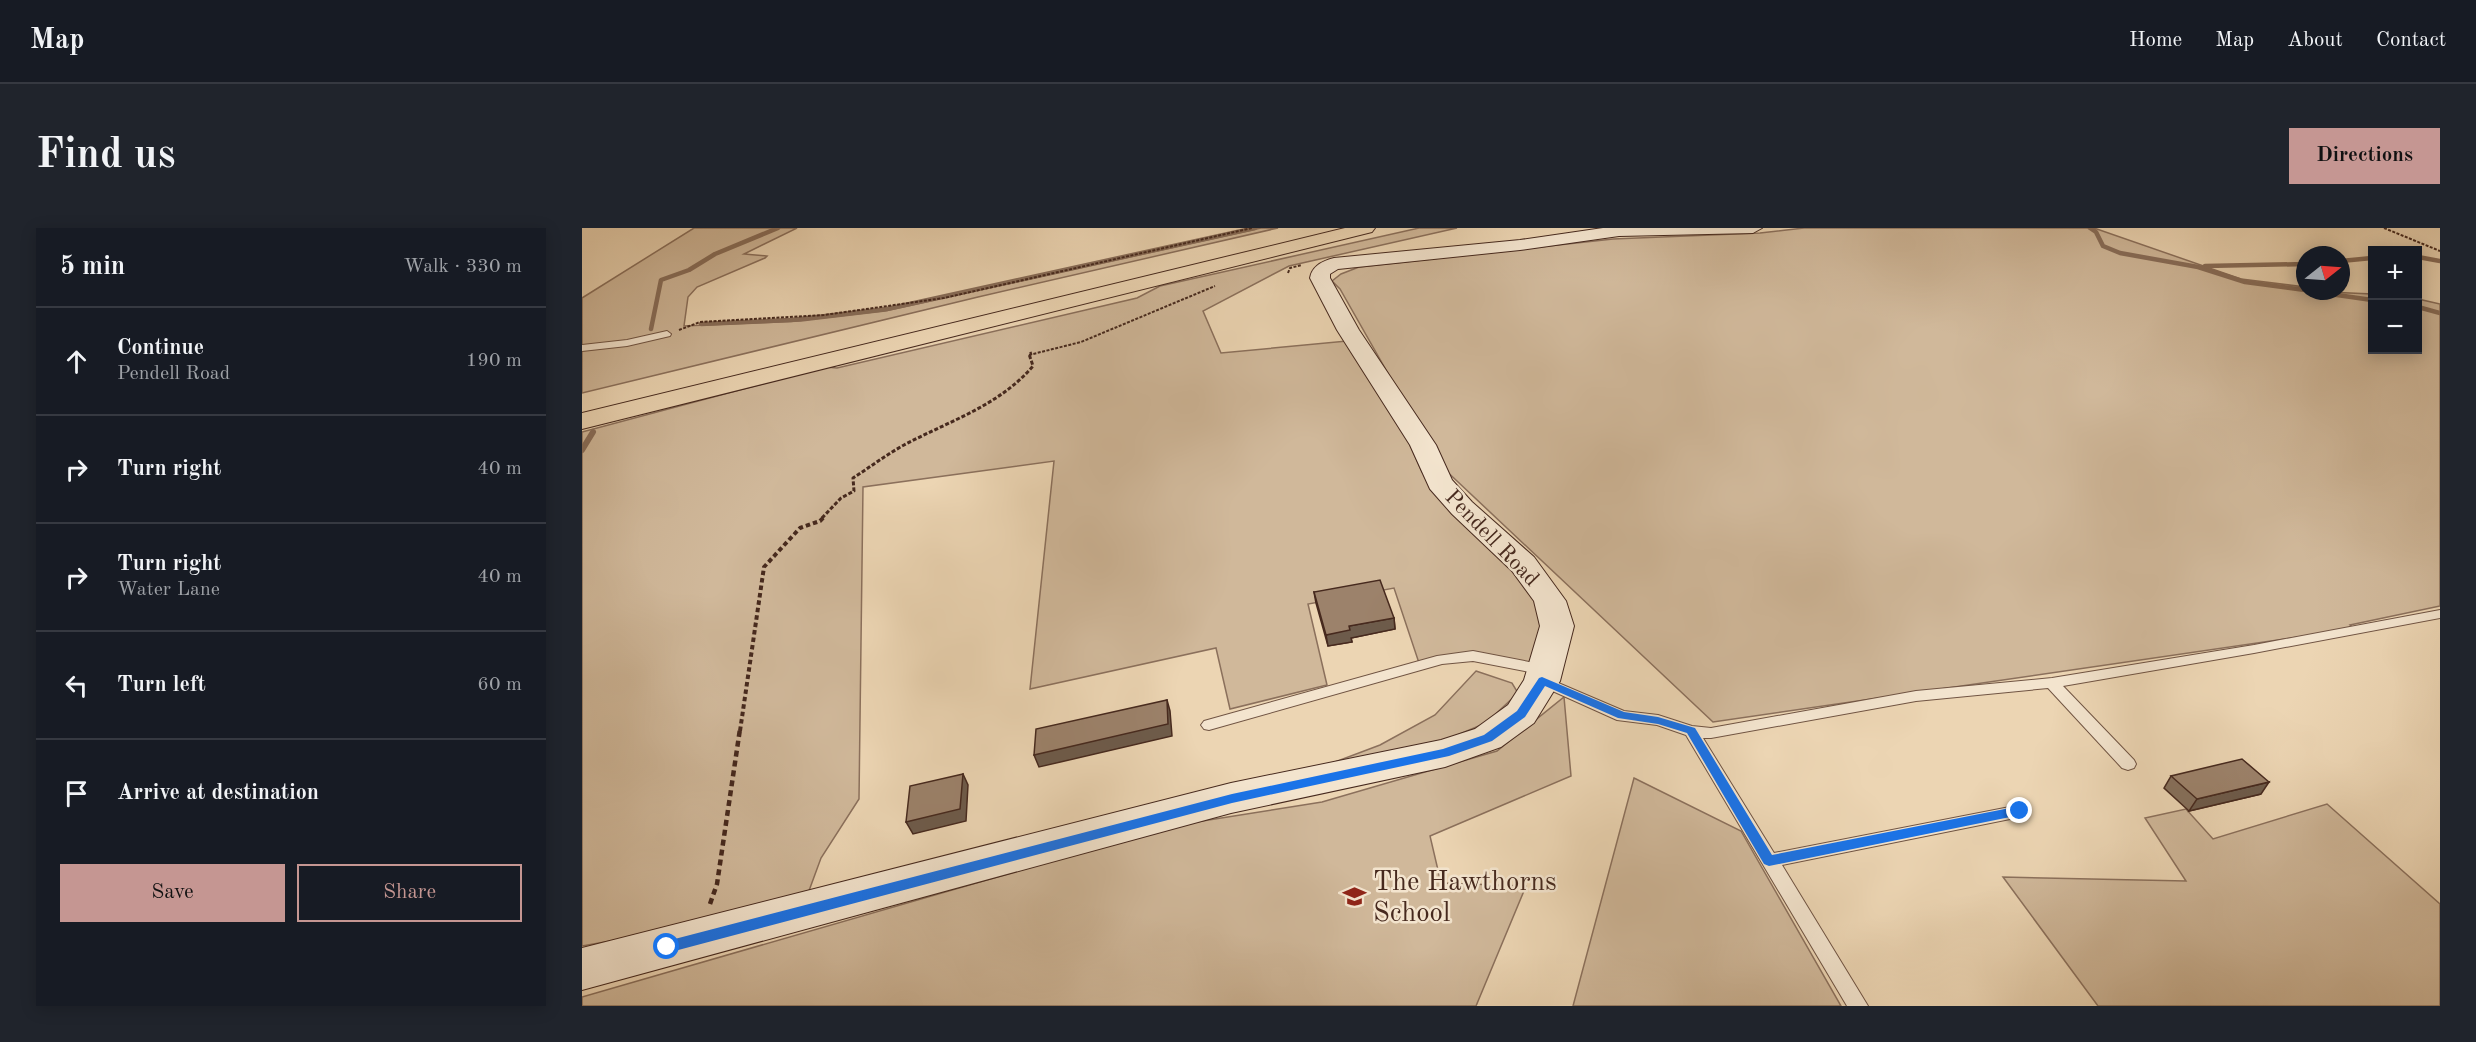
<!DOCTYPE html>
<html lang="en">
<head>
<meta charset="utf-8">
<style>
	:root { --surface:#171b24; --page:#20242c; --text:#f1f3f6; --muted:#9ea1a6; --line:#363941; --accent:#c59692 }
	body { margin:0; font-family:"Old Standard TT",serif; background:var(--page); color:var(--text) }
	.controls { position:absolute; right:18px; top:18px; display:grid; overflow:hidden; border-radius:0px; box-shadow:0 3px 15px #0003 }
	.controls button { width:54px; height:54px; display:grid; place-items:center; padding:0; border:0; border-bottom:2px solid var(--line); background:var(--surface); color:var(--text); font:30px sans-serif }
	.compass { position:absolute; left:1714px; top:18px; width:54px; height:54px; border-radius:50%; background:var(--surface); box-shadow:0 3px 15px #0003; rotate:73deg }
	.stop { position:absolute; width:18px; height:18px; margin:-14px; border:4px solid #1a73e8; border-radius:50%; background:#fff }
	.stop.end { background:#1a73e8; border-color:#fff; box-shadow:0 2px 6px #0008 }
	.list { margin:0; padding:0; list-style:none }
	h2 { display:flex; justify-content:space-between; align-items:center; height:78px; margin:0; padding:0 24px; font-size:26px }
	h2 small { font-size:20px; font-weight:400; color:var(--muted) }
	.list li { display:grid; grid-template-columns:39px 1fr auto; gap:18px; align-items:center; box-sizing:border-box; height:108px; padding:0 24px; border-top:2px solid var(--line) }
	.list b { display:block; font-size:22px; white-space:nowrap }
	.list p { margin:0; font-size:20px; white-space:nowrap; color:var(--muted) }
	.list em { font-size:20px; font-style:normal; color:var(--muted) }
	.actions { display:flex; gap:12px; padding:18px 24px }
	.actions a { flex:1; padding:14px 0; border:2px solid var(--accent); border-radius:0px; text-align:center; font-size:21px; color:var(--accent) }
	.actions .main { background:var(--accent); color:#111 }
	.icon { flex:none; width:33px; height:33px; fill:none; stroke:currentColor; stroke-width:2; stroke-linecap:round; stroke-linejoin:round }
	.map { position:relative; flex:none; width:1858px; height:778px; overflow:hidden; border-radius:0px }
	header { display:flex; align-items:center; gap:36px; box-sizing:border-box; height:84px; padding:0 30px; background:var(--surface); border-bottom:2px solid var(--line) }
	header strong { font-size:28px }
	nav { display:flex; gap:33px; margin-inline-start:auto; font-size:21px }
	.intro { display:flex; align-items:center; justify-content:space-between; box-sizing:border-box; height:144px; padding:0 36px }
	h1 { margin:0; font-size:42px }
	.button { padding:15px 27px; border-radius:0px; background:var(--accent); color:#111; font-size:21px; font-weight:700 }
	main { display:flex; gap:36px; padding:0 36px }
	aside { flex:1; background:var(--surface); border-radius:0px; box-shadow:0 3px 15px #0003 }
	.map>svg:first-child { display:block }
	.green { fill:#d0b89a; stroke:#8b705c; stroke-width:1.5 }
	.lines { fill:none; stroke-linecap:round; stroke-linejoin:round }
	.stream-far1 { stroke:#886d59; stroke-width:4.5 }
	.stream { stroke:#886d59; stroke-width:6 }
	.lane-casing { stroke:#705443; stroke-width:2 }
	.secondary-casing { stroke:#46291e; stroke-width:2 }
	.highway-casing { stroke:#46291e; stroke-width:2 }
	.path-far3 { stroke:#46291e; stroke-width:2; stroke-dasharray:3 1.5; stroke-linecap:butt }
	.path-far2 { stroke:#46291e; stroke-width:3; stroke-dasharray:4 2; stroke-linecap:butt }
	.path-far1 { stroke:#46291e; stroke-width:4; stroke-dasharray:4.5 3; stroke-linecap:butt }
	.path { stroke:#46291e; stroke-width:4.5; stroke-dasharray:6 4; stroke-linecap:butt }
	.lane { fill:#f3e4ce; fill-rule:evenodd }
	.secondary { fill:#f3e4ce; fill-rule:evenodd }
	.highway { fill:#ecd5b3; fill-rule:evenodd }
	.wall { fill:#86705c; stroke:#46291e; stroke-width:1.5 }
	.shaded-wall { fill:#6d5b4b; stroke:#46291e; stroke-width:1.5 }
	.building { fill:#9c826b; stroke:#46291e; stroke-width:1.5 }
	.route { fill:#1a73e8 }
	.labels { text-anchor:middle; stroke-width:5; stroke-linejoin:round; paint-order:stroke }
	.street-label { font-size:22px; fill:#46291e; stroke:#f3e4ce }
	.near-poi-label { font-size:27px; fill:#46291e; stroke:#f3e4ce; text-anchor:start }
</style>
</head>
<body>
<header>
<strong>Map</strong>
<nav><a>Home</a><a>Map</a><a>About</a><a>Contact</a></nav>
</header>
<div class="intro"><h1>Find us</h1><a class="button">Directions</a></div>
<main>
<aside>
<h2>5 min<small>Walk · 330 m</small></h2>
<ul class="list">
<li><svg class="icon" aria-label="ahead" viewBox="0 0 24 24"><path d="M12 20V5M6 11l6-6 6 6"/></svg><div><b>Continue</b><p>Pendell Road</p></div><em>190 m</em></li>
<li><svg class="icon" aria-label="right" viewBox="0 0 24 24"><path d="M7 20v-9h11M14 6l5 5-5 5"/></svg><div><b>Turn right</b></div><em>40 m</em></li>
<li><svg class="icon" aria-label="right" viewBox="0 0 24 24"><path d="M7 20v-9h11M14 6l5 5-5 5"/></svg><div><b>Turn right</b><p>Water Lane</p></div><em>40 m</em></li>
<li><svg class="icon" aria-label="left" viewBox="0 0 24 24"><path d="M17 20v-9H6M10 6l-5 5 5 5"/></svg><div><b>Turn left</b></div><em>60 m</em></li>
<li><svg class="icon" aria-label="arrive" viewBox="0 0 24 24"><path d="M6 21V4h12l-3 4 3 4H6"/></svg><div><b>Arrive at destination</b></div></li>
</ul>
<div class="actions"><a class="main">Save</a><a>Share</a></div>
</aside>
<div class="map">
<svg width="1858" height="778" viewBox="0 0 1858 778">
	<rect width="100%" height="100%" fill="#ecd5b3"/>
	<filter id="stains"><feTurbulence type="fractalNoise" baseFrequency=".00333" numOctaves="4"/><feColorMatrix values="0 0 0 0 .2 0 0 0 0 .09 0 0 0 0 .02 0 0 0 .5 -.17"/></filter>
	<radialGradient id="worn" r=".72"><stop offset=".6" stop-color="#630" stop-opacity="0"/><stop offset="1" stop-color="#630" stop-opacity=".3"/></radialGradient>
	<g class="green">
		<path d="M112,0H215L162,26L185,28L183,30L115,59L106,69L102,98L219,93L303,83L679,0H696L396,69L0,165V70Z"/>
		<path d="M837,0H875L707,38L621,83L639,125L765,113L811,178L840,244L907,319L955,368L965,403L951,440L891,428L838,438L812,360L726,376L745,457L648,481L634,420L448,461L472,233L281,259L277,571L239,630L221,679L0,718V204L244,139L255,140L555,70L578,58Z"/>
		<path d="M1222,0H1512L1659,51L1723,59V63L1790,66V122H1836V71L1858,76V378L1768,397L1772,401L1131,494L858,237L758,61L750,53L759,46L777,39L1031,11L1178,5Z"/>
		<path d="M894,443L930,455L936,465L904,495L842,521L729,543L798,517L853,487Z"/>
		<path d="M982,469L989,548L848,608L859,655L944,658L894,778H0V769L595,597L740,574L915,523Z"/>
		<path d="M1052,550L1159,603L1259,778H991Z"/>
		<path d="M1745,576L1858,676V778H1516L1421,649L1604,653L1563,590L1604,581L1631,611Z"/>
	</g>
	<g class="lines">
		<g class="stream-far1">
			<path d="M1508,0L1514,4L1521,18L1538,25L1616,39L1663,54L1723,62"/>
			<path d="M1836,29L1858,33"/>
			<path d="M1759,33L1790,30"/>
			<path d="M1623,38L1723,36"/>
			<path d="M1727,63L1790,72"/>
			<path d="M1836,79L1858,85"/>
			<path d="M119,96L209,92L305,81L673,0"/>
			<path d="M69,101L79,52L107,42L133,26L196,0"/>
		</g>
		<path class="stream" d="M0,222L11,204"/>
		<defs>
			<g id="lane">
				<path d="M85,103L89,106L88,108L45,118L0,123V117L45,112Z"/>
				<path d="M1858,382V390L1672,425L1481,458L1552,532L1554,536L1552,540L1546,542L1540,540L1466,460L1334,473L1129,510H1121L1192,625L1438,577L1444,578L1446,583L1444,588L1438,589L1200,637L1286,778H1265L1104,507L1075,497L1035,492L955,456L953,453L960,448L1042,483L1076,487L1110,498L1129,500L1334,463L1470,450L1672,417Z"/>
				<path d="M891,423L963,437L970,442L963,447L891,433L860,436L627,502L622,501L619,497L622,493L855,428Z"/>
			</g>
			<path id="secondary" d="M1021,0H1180L1171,5L1037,8L938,22L756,41L748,46V50L777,102L854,217L870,252L890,274L952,329L984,373L992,398L978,453L952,495L919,519L863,539L649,585L0,762V720L649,555L859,512L893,501L926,477L942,452L958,398L952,373L930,343L870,286L848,261L828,217L755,102L728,50C730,38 740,33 752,30L938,12Z"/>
			<path id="highway" d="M763,0H793L790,4L0,201V185Z"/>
		</defs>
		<use href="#lane" class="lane-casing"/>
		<use href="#secondary" class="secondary-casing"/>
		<use href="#highway" class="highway-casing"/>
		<g class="path-far3">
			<path d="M1802,0L1858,23"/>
			<path d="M706,45L708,40L720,37"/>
			<path d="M97,102L118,94L242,87L362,70L670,0"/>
			<path d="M447,127L499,114L633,58"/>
		</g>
		<path class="path-far2" d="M240,290L259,270L272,263L271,250C288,239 304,227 322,217C367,193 417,178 451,138L447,126L450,125"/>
		<path class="path-far1" d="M158,503L182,339L218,300L238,293L242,289"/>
		<path class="path" d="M128,676L135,656L158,501"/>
		<use href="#lane" class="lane"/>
		<use href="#secondary" class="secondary"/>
		<use href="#highway" class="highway"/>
	</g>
	<g class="wall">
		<path d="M732,364L812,390L813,401L769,410L770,414L746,418L734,375Z"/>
		<path d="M1589,548L1679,566L1607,583L1582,560Z"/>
	</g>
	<g class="shaded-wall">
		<path d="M812,390L813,401L769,410L770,414L746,418L744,407L767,398Z"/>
		<path d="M585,472L588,483L590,508L457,539L452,527Z"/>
		<path d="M381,546L386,557L384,593L331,606L324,594Z"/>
		<path d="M1687,554L1679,566L1607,583L1615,571Z"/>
	</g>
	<g class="building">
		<path d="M798,352L812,390L767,398L768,402L744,407L732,364Z"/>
		<path d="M585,472L586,496L452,527L454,501Z"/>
		<path d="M1660,531L1687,554L1615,571L1589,548Z"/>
		<path d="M381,546L378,581L324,594L328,558Z"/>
	</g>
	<path class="route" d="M960,449L1042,484L1076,489L1113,500L1190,627L1438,578L1444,583L1438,587L1187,638L1182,636L1105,505L1076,496L1036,490L963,458L943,489L910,513L867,528L650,575L85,725L78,719L85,713L650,566L861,521L902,507L935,483L957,450Z"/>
	<defs>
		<symbol id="school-bare" viewBox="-9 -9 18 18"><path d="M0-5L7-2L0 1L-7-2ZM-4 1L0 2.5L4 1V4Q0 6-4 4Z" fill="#8f2418" stroke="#f3e4ce" stroke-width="2.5" paint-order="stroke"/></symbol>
	</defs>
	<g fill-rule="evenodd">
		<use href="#school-bare" x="756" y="652" width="33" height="33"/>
	</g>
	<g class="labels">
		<g class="street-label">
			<text transform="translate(911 309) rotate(46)" y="8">Pendell Road</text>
		</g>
		<g class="near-poi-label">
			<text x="791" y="662">The Hawthorns<tspan x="791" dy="31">School</tspan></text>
		</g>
	</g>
	<rect width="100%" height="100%" filter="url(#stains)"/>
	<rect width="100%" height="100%" fill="url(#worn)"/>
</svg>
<div class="controls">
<button>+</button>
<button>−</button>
</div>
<svg class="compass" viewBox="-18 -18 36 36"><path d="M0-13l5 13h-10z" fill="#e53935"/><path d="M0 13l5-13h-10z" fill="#9ea1a6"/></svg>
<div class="stop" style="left:85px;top:719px"></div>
<div class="stop end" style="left:1438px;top:583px"></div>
</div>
</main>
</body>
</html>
